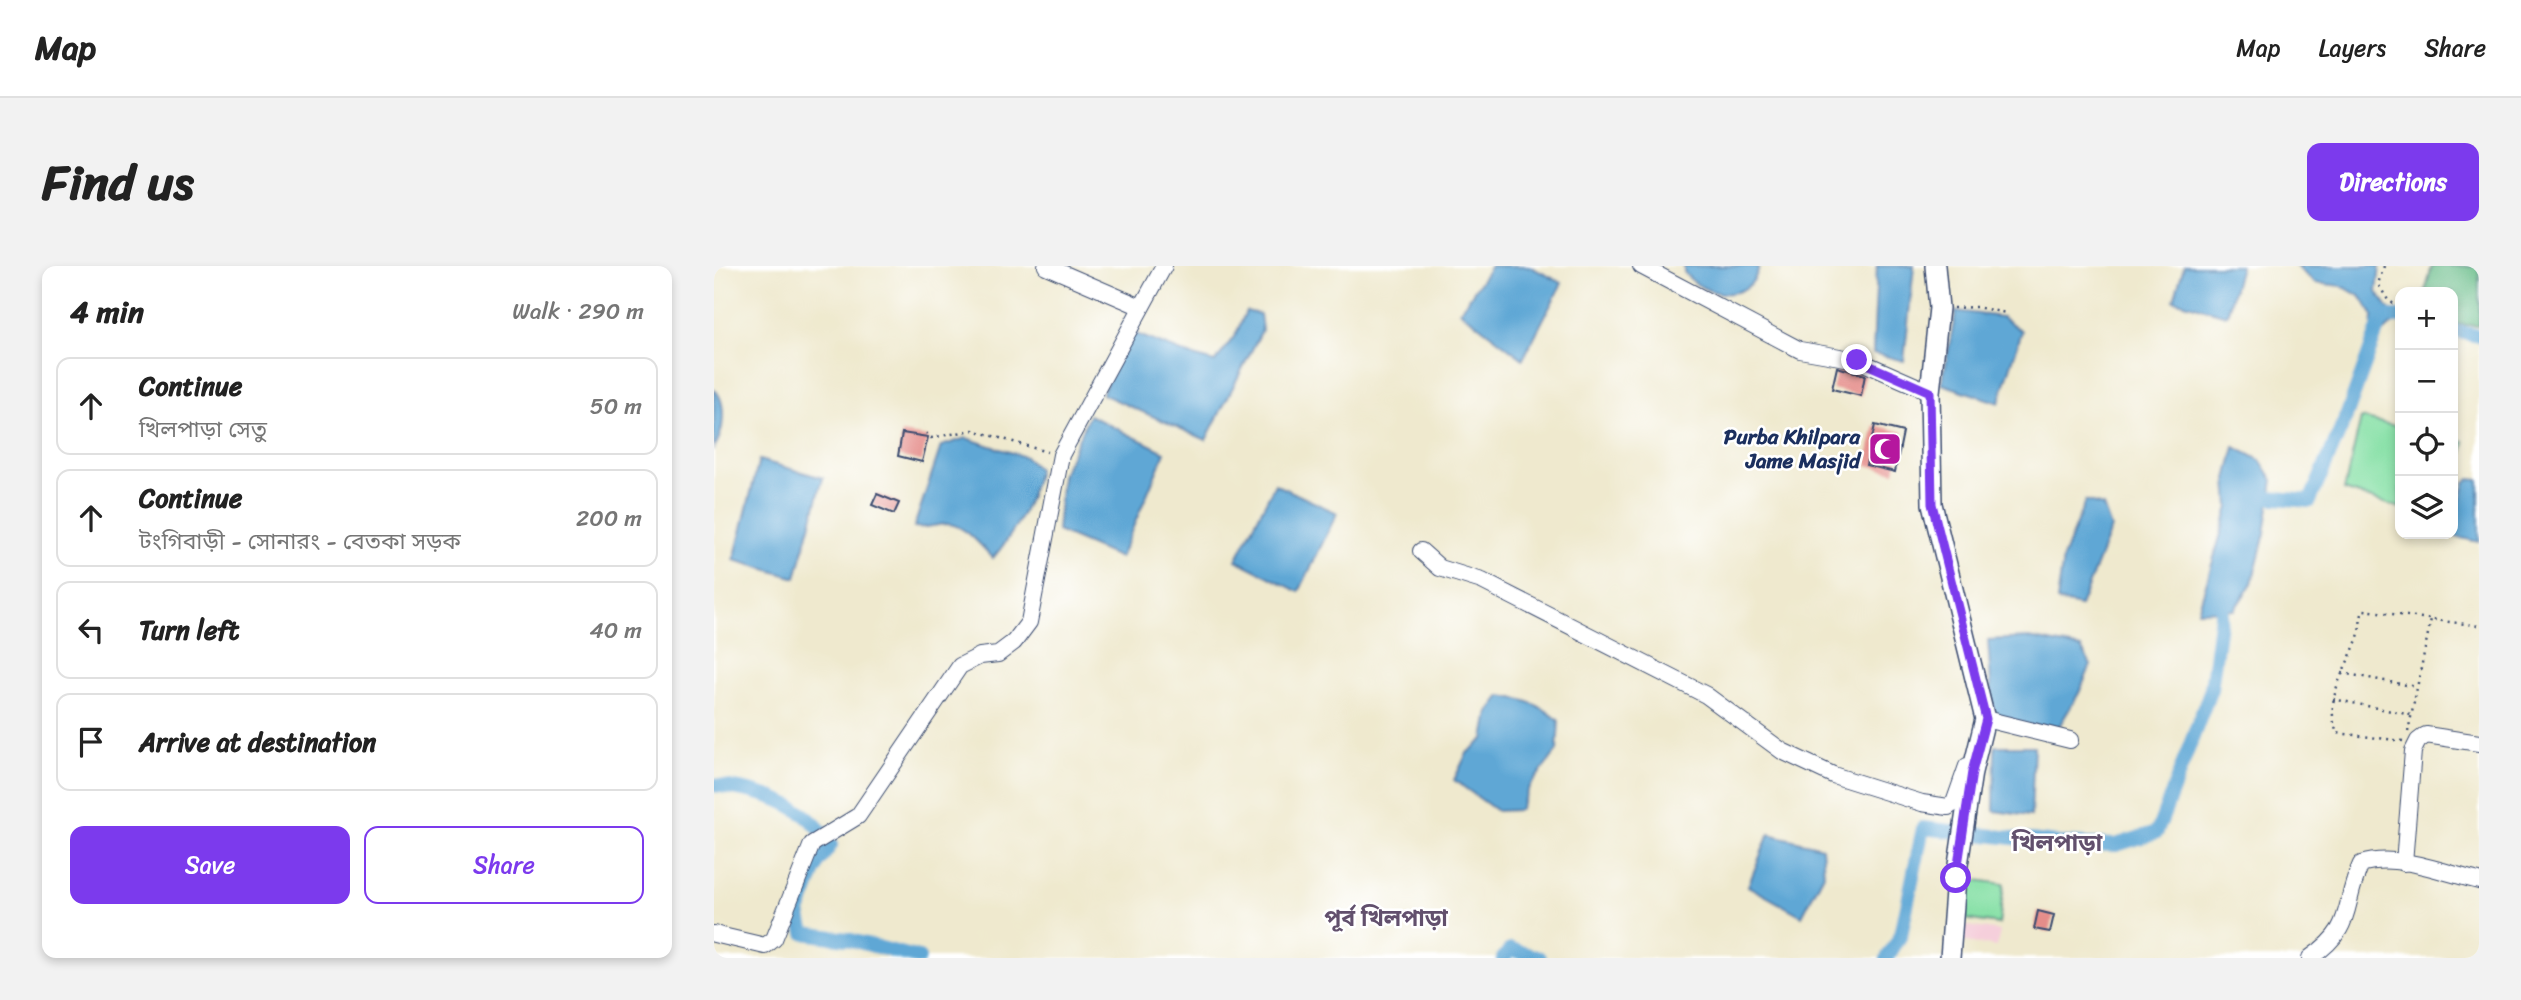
<!DOCTYPE html>
<html lang="en">
<head>
<meta charset="utf-8">
<style>
	:root { --surface:#fff; --page:#f2f2f2; --text:#222; --muted:#767676; --line:#e0e0e0; --accent:#7c3aed }
	body { margin:0; font-family:Sriracha,"Noto Sans Bengali",sans-serif; background:var(--page); color:var(--text) }
	.controls { position:absolute; right:21px; top:21px; display:grid; overflow:hidden; border-radius:14px; box-shadow:0 4px 10px #0003 }
	.controls button { width:63px; height:63px; display:grid; place-items:center; padding:0; border:0; border-bottom:2px solid var(--line); background:var(--surface); color:var(--text); font:35px sans-serif }
	.stop { position:absolute; width:21px; height:21px; margin:-16px; border:5px solid #7c3aed; border-radius:50%; background:#fff }
	.stop.end { background:#7c3aed; border-color:#fff; box-shadow:0 2px 7px #0008 }
	.list { margin:0; padding:0; list-style:none }
	h2 { display:flex; justify-content:space-between; align-items:center; height:91px; margin:0; padding:0 28px; font-size:30px }
	h2 small { font-size:23px; font-weight:400; color:var(--muted) }
	.list li { display:grid; grid-template-columns:46px 1fr auto; gap:21px; align-items:center; box-sizing:border-box; height:98px; margin:0 14px 14px; padding:0 14px; border:2px solid var(--line); border-radius:14px }
	.list b { display:block; font-size:26px; white-space:nowrap }
	.list p { margin:0; font-size:23px; white-space:nowrap; color:var(--muted) }
	.list em { font-size:23px; font-style:normal; color:var(--muted) }
	.actions { display:flex; gap:14px; padding:21px 28px }
	.actions a { flex:1; padding:16px 0; border:2px solid var(--accent); border-radius:14px; text-align:center; font-size:24px; color:var(--accent) }
	.actions .main { background:var(--accent); color:#fff }
	.icon { flex:none; width:38px; height:38px; fill:none; stroke:currentColor; stroke-width:2; stroke-linecap:round; stroke-linejoin:round }
	.map { position:relative; flex:none; width:1765px; height:692px; overflow:hidden; border-radius:14px }
	header { display:flex; align-items:center; gap:42px; box-sizing:border-box; height:98px; padding:0 35px; background:var(--surface); border-bottom:2px solid var(--line) }
	header strong { font-size:33px }
	nav { display:flex; gap:38px; margin-inline-start:auto; font-size:24px }
	.intro { display:flex; align-items:center; justify-content:space-between; box-sizing:border-box; height:168px; padding:0 42px }
	h1 { margin:0; font-size:49px }
	.button { padding:18px 32px; border-radius:14px; background:var(--accent); color:#fff; font-size:24px; font-weight:700 }
	main { display:flex; gap:42px; padding:0 42px }
	aside { flex:1; background:var(--surface); border-radius:14px; box-shadow:0 4px 10px #0003 }
	.map>svg:first-child { display:block }
	.built { fill:#f5cfdb }
	.green { fill:#86e0a6; stroke:#508882; stroke-width:2 }
	.forest { fill:#6cbe8b; stroke:#447674; stroke-width:2 }
	.water { fill:#5ea7d5; stroke:#3c6b9a; stroke-width:2 }
	.lines { fill:none; stroke-linecap:round; stroke-linejoin:round }
	.canal { stroke:#5ea7d5; stroke-width:14 }
	.building { fill:#e58d8a }
	.minor-casing { stroke:#3b4b6f; stroke-width:18 }
	.tertiary-casing { stroke:#3b4b6f; stroke-width:22 }
	.path { stroke:#3b4b6f; stroke-width:2.5; stroke-dasharray:2 5; stroke-linecap:butt }
	.minor { stroke:#fff; stroke-width:16 }
	.tertiary { stroke:#fff; stroke-width:19 }
	.route { stroke:#7c3aed; stroke-width:9 }
	.labels { text-anchor:middle; stroke-width:5; stroke-linejoin:round; paint-order:stroke }
	.poi-label { font-size:21px; font-weight:bold; fill:#1b2f5e; stroke:#fff; text-anchor:end }
	.neighbourhood-label { font-size:23px; font-weight:bold; fill:#62506d; stroke:#fff }
	.quarter-label { font-size:24px; font-weight:bold; fill:#62506d; stroke:#fff }
</style>
</head>
<body>
<header>
<strong>Map</strong>
<nav><a>Map</a><a>Layers</a><a>Share</a></nav>
</header>
<div class="intro"><h1>Find us</h1><a class="button">Directions</a></div>
<main>
<aside>
<h2>4 min<small>Walk · 290 m</small></h2>
<ul class="list">
<li><svg class="icon" aria-label="ahead" viewBox="0 0 24 24"><path d="M12 20V5M6 11l6-6 6 6"/></svg><div><b>Continue</b><p>খিলপাড়া সেতু</p></div><em>50 m</em></li>
<li><svg class="icon" aria-label="ahead" viewBox="0 0 24 24"><path d="M12 20V5M6 11l6-6 6 6"/></svg><div><b>Continue</b><p>টংগিবাড়ী - সোনারং - বেতকা সড়ক</p></div><em>200 m</em></li>
<li><svg class="icon" aria-label="left" viewBox="0 0 24 24"><path d="M17 20v-9H6M10 6l-5 5 5 5"/></svg><div><b>Turn left</b></div><em>40 m</em></li>
<li><svg class="icon" aria-label="arrive" viewBox="0 0 24 24"><path d="M6 21V4h12l-3 4 3 4H6"/></svg><div><b>Arrive at destination</b></div></li>
</ul>
<div class="actions"><a class="main">Save</a><a>Share</a></div>
</aside>
<div class="map">
<svg width="1765" height="692" viewBox="0 0 1765 692">
	<rect width="100%" height="100%" fill="#fff"/>
	<filter id="ink" filterUnits="userSpaceOnUse"><feTurbulence type="fractalNoise" baseFrequency=".0143" numOctaves="2"/><feDisplacementMap in="SourceGraphic" scale="14" xChannelSelector="R" yChannelSelector="G"/><feConvolveMatrix kernelMatrix="1 2 1 2 8 2 1 2 1" color-interpolation-filters="sRGB"/></filter>
	<filter id="wash" filterUnits="userSpaceOnUse"><feTurbulence type="fractalNoise" baseFrequency=".00686" numOctaves="4" result="noise"/><feDisplacementMap in="SourceGraphic" scale="28" xChannelSelector="R" yChannelSelector="G"/><feGaussianBlur stdDeviation="1.57" result="paint"/><feColorMatrix in="noise" values="0 0 0 0 0 0 0 0 0 0 0 0 0 0 0 0 0 1.4 0 .05"/><feComposite in="paint" operator="in"/></filter>
	<g filter="url(#wash)">
		<rect width="100%" height="100%" fill="#efe9ce"/>
		<path class="built" d="M1248,659L1286,665L1283,681L1246,675Z"/>
		<g class="green">
			<path d="M1647,152L1686,161V242L1630,224Z"/>
			<path d="M1739,174L1751,176L1739,229Z"/>
			<path d="M1255,613L1290,618L1285,658L1250,653Z"/>
		</g>
		<path class="forest" d="M1718,0H1765V60L1739,58V26H1711Z"/>
		<g class="water">
			<path d="M777,0H815L848,17L809,93L746,45Z"/>
			<path d="M970,0H1045C1038,39 989,32 970,6Z"/>
			<path d="M1163,0H1200L1190,95L1159,87Z"/>
			<path d="M1470,0H1526L1513,49L1460,34Z"/>
			<path d="M1582,0H1666L1663,26L1676,45L1684,48V53L1663,72L1658,68L1659,50L1647,31L1628,20L1601,17Z"/>
			<path d="M532,45L546,48L548,64L492,174L388,128L415,65L475,89L501,96L522,68Z"/>
			<path d="M1242,45L1288,51L1308,65L1285,137L1228,118Z"/>
			<path d="M0,123C14,136 10,167 0,182Z"/>
			<path d="M375,149L451,186L406,292L343,265L348,210Z"/>
			<path d="M252,172L311,191L324,203C317,237 302,265 279,292C268,281 251,259 234,258C222,258 213,263 200,261L227,180Z"/>
			<path d="M1521,181L1546,194L1559,214L1551,267L1538,317L1520,344L1484,345L1515,241L1513,213Z"/>
			<path d="M45,194L109,212L82,312L20,294Z"/>
			<path d="M1755,213L1765,214V276L1742,271L1739,264L1751,216Z"/>
			<path d="M561,218L623,247L585,326L522,294Z"/>
			<path d="M1371,235L1389,240L1397,262L1366,340L1343,335L1349,292Z"/>
			<path d="M1315,372L1367,382L1377,399L1365,427L1341,467L1279,449L1274,374Z"/>
			<path d="M787,430C810,433 827,438 845,455L843,485L815,521L805,544L783,545L740,514L753,487L770,473L775,446Z"/>
			<path d="M1281,480H1320L1317,550L1280,545Z"/>
			<path d="M1055,568L1108,581L1110,608L1088,650L1034,620Z"/>
		</g>
		<g class="lines">
			<g class="canal">
				<path d="M1739,65L1765,70"/>
				<path d="M1539,230L1596,235L1632,151L1668,51H1686"/>
				<path d="M0,519C47,525 92,536 117,579L104,597L85,646L90,667L133,673L205,692"/>
				<path d="M789,692L797,683L826,692"/>
				<path d="M1173,692L1187,669L1209,562L1343,577L1402,579L1443,566L1497,423L1510,327"/>
			</g>
		</g>
		<g id="blocks">
			<g class="building">
				<path d="M1123,101L1151,109L1147,130L1118,123Z"/>
				<path d="M1161,159L1189,166L1181,206L1152,199Z"/>
				<path d="M188,167L214,171L208,196L184,190Z"/>
				<path d="M163,228L185,237L180,248L158,239Z"/>
				<path d="M1324,645L1340,649L1336,666L1320,663Z"/>
			</g>
		</g>
	</g>
	<g filter="url(#ink)">
		<use href="#blocks" fill-opacity="0" stroke="#3b4b6f" stroke-width="2"/>
		<g class="lines">
			<defs>
				<g id="minor">
					<path d="M332,0L427,41"/>
					<path d="M927,0L1086,84L1143,94L1216,126"/>
					<path d="M707,285L726,302L768,315L992,429L1068,485L1119,509L1208,537L1234,541L1240,537L1253,500"/>
					<path d="M1271,453L1356,474"/>
					<path d="M1690,597L1699,485L1704,475L1712,469L1765,477"/>
					<path d="M0,668L51,680L60,673L98,578L144,550L246,400L266,390L284,388L300,376L315,356L347,189L450,0"/>
					<path d="M1596,692C1642,660 1627,642 1647,598C1682,586 1730,607 1765,615"/>
				</g>
				<path id="tertiary" d="M1221,0L1225,42L1216,126L1218,238L1271,453L1258,506L1242,612L1236,692"/>
			</defs>
			<use href="#minor" class="minor-casing"/>
			<use href="#tertiary" class="tertiary-casing"/>
			<g class="path">
				<path d="M1670,0L1664,18L1674,34L1686,42"/>
				<path d="M1239,42L1262,41L1292,47"/>
				<path d="M212,167L217,172L259,164L333,186"/>
				<path d="M1628,407L1703,421"/>
				<path d="M1619,433L1697,449"/>
				<path d="M1694,466L1717,353"/>
				<path d="M1689,475L1623,467C1609,431 1633,403 1644,371C1647,362 1645,352 1650,344L1765,360"/>
			</g>
			<use href="#minor" class="minor"/>
			<use href="#tertiary" class="tertiary"/>
		</g>
	</g>
	<g class="lines" filter="url(#ink)">
		<path class="route" d="M1143,94L1216,126L1218,238L1272,453L1258,506L1242,612"/>
	</g>
	<defs>
		<symbol id="mosque-square" viewBox="-11 -11 22 22"><rect x="-9" y="-9" width="18" height="18" rx="4" fill="#b5179e" stroke="#fff"/><path d="M3.5-4.9A6 6 0 1 0 3.5 4.9A5 5 0 1 1 3.5-4.9Z" fill="#fff"/></symbol>
	</defs>
	<g fill-rule="evenodd">
		<use href="#mosque-square" x="1152" y="164" width="38" height="38"/>
	</g>
	<g class="labels">
		<g class="poi-label">
			<text x="1146" y="178">Purba Khilpara<tspan x="1146" dy="24">Jame Masjid</tspan></text>
		</g>
		<g class="neighbourhood-label">
			<text x="672" y="660">পূর্ব খিলপাড়া</text>
		</g>
		<g class="quarter-label">
			<text x="1343" y="585">খিলপাড়া</text>
		</g>
	</g>
</svg>
<div class="controls">
<button>+</button>
<button>−</button>
<button><svg class="icon" aria-label="locate" viewBox="0 0 24 24"><circle cx="12" cy="12" r="6"/><path d="M12 2v4M12 18v4M2 12h4M18 12h4"/></svg></button>
<button><svg class="icon" aria-label="layers" viewBox="0 0 24 24"><path d="M12 4l9 5-9 5-9-5zM3 14l9 5 9-5"/></svg></button>
</div>
<div class="stop" style="left:1242px;top:612px"></div>
<div class="stop end" style="left:1143px;top:94px"></div>
</div>
</main>
</body>
</html>
